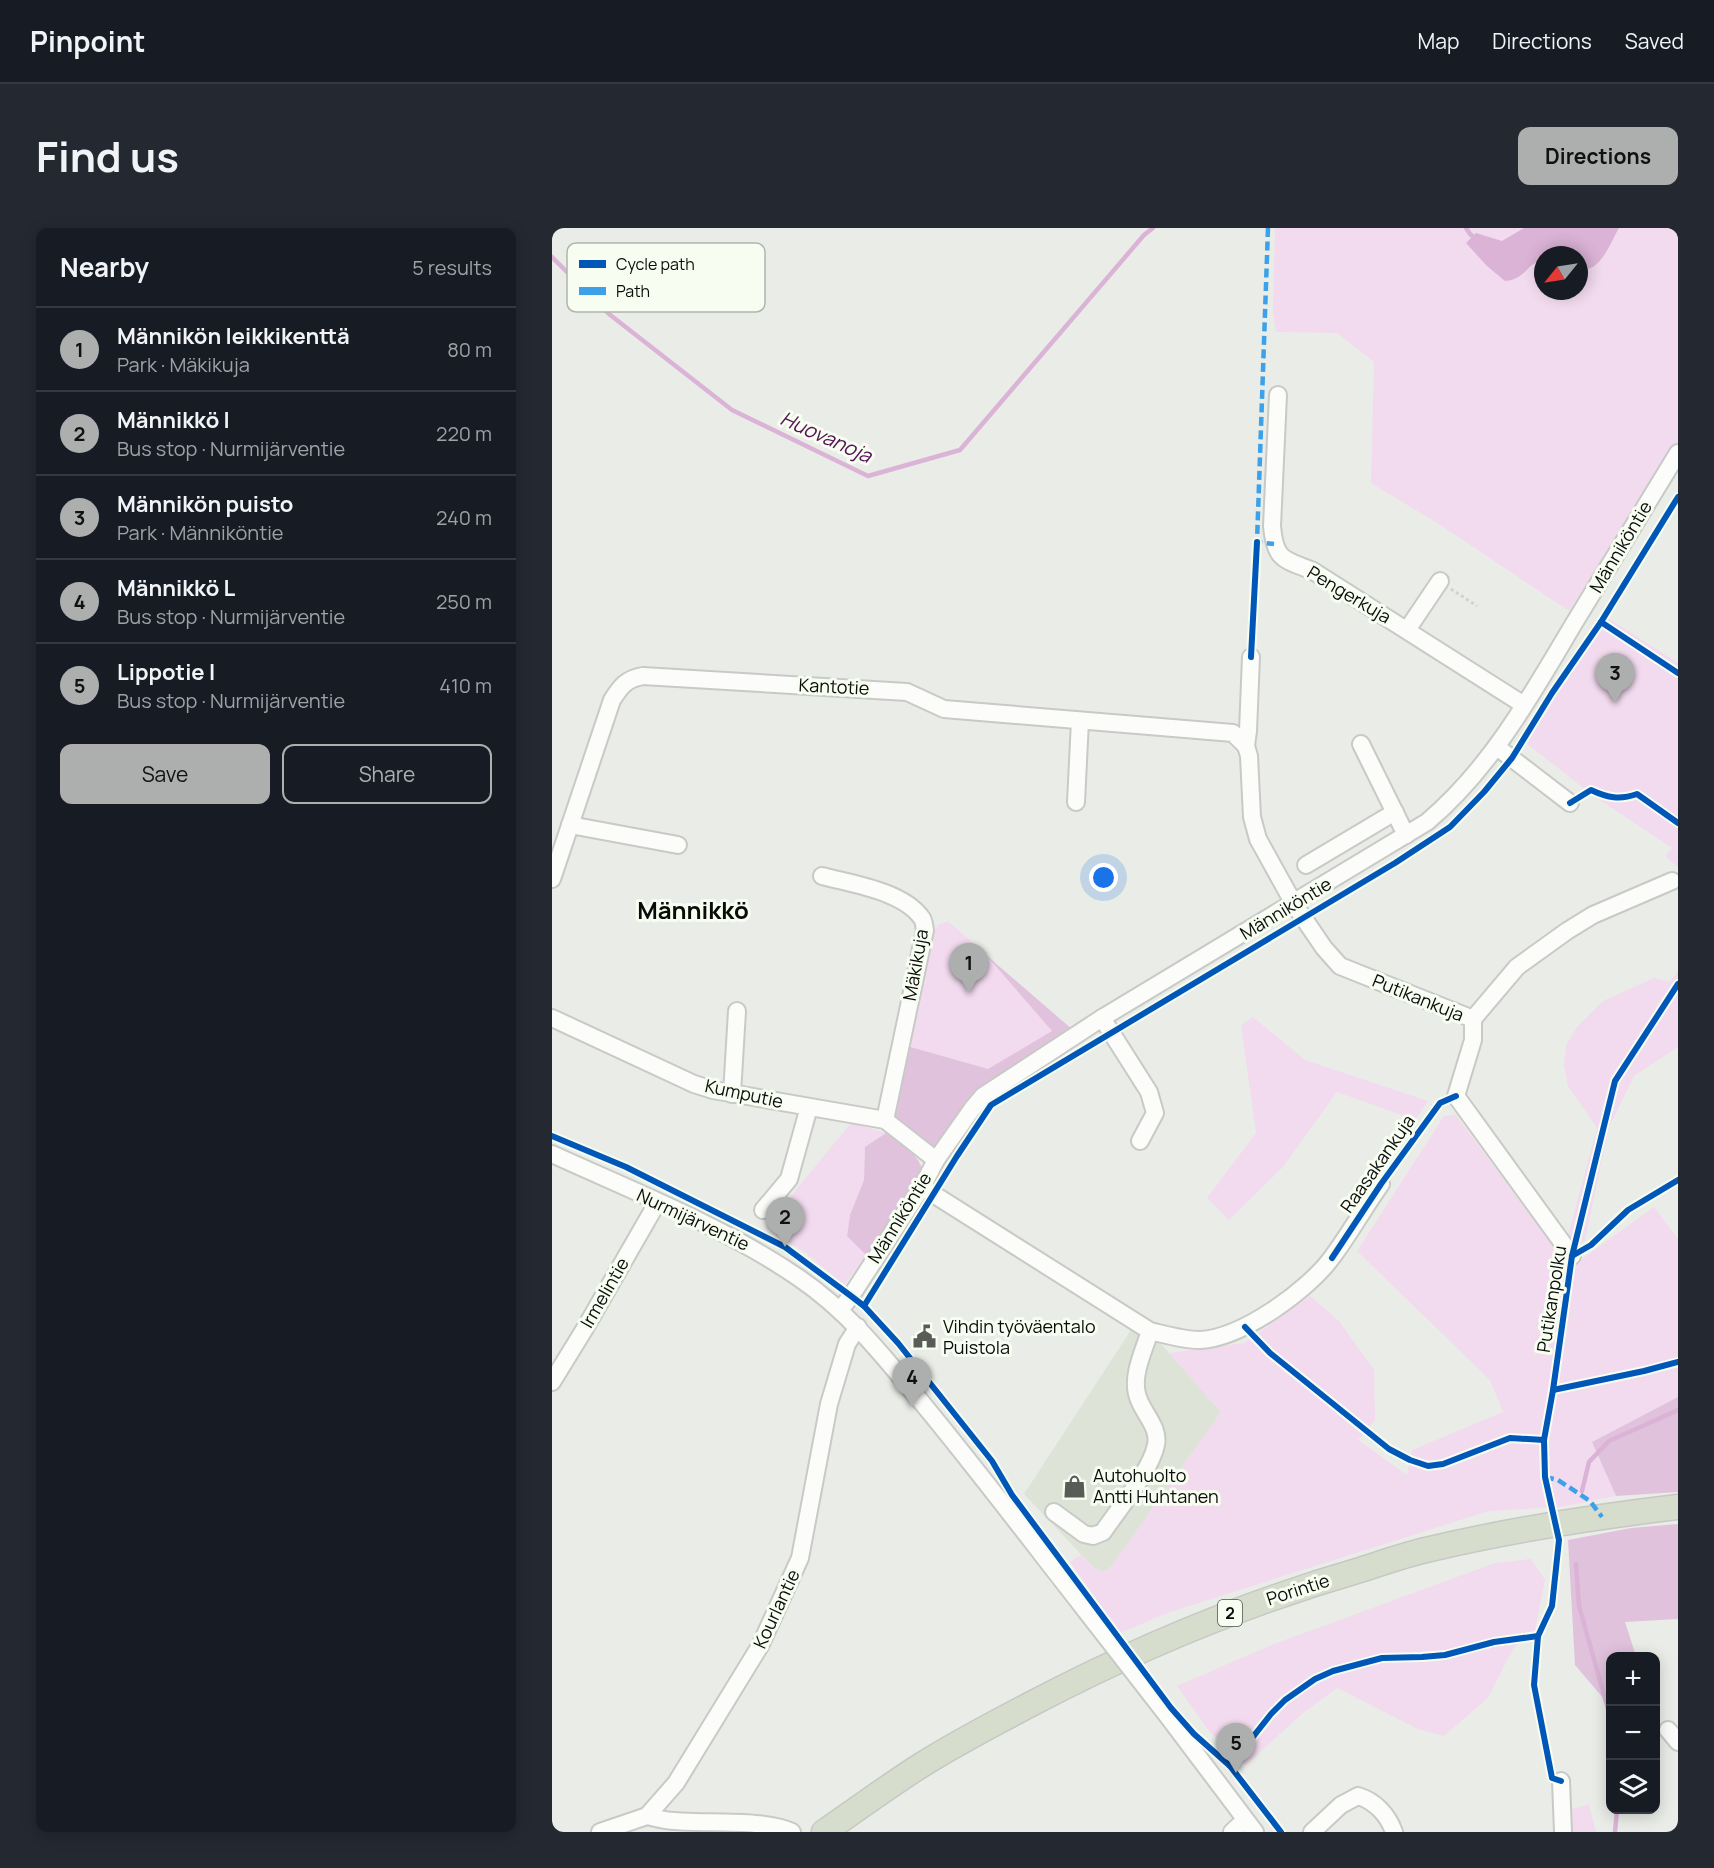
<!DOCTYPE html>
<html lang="en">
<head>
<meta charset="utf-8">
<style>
	:root { --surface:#171b24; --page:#242831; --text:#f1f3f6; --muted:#9ea1a6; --line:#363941; --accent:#acafae }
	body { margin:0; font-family:Manrope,sans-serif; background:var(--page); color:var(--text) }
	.controls { position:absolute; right:18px; bottom:18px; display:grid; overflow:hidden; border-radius:12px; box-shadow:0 3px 15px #0003 }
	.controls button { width:54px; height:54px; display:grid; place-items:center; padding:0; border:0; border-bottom:2px solid var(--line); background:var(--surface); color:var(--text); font:30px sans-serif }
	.compass { position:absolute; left:982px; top:18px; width:54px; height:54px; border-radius:50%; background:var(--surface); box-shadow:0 3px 15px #0003; rotate:240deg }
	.you { position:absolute; left:552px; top:650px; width:21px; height:21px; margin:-15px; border:4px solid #fff; border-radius:50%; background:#1a73e8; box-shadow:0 0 0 9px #1a73e833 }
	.badge { display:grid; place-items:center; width:39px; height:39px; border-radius:50%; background:var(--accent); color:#111; font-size:20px; font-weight:700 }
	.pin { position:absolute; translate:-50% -50px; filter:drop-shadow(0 2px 3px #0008) }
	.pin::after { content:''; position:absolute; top:32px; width:21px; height:18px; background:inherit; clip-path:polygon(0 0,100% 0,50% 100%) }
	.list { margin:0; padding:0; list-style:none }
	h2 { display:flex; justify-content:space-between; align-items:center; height:78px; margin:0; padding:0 24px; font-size:26px }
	h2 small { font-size:20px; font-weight:400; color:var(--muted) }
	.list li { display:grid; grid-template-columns:39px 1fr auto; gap:18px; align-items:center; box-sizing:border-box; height:84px; padding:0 24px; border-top:2px solid var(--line) }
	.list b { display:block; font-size:22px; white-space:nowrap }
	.list p { margin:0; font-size:20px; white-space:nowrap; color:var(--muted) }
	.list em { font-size:20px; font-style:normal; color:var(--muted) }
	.actions { display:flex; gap:12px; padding:18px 24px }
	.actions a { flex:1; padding:14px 0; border:2px solid var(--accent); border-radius:12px; text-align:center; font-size:21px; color:var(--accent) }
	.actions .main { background:var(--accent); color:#111 }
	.icon { flex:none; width:33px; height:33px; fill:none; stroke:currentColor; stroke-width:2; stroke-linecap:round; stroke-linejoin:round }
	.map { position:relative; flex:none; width:1126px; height:1604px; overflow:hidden; border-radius:12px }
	header { display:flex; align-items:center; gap:36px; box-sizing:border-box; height:84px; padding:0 30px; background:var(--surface); border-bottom:2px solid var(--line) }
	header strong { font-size:28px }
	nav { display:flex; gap:33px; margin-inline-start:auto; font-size:21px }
	.intro { display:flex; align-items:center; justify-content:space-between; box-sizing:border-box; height:144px; padding:0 36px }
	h1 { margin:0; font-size:42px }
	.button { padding:15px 27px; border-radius:12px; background:var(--accent); color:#111; font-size:21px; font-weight:700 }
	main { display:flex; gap:36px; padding:0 36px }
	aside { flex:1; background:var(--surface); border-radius:12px; box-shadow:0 3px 15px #0003 }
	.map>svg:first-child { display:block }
	.built { fill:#dde4d7 }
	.green { fill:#f2daef; fill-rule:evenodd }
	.forest { fill:#e1c2dd }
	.water { fill:#dbb3d6 }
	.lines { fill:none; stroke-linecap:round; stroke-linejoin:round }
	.stream { stroke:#dbb3d6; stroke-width:4.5 }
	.minor-casing { stroke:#c8cac5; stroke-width:20 }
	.highway-casing { stroke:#c7c8c5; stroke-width:27 }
	.path { stroke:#d0d2d0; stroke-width:3; stroke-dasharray:3 3; stroke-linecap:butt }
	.minor { stroke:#fcfcfb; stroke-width:16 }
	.highway { stroke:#d6ddcc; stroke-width:24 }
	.minor-bridge-casing { stroke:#c8cac5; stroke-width:20; stroke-linecap:butt }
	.minor-bridge { stroke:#fcfcfb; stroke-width:16 }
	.quiet { stroke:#3ca1e9; stroke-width:4.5; stroke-dasharray:9 4.5; stroke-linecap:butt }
	.cycleway-casing { stroke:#f7fdf1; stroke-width:10 }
	.cycleway { stroke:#0057b8; stroke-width:6 }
	.labels { text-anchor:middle; stroke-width:6; stroke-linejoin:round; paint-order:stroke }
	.shield { fill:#f7fdf1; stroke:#51544e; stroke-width:1.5 }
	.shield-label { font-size:16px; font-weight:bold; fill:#0a0c08 }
	.street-label { font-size:18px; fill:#0a0c08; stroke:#f7fdf1 }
	.poi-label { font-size:18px; fill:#0a0c08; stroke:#f7fdf1; text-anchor:start }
	.water-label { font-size:20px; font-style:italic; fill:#561254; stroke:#f7fdf1 }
	.district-label { font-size:24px; font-weight:bold; fill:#0a0c08; stroke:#f7fdf1 }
	.key { fill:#f7fdf1; stroke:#b0b5ab; stroke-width:1.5 }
	.key-label { font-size:16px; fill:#0a0c08 }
</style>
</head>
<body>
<header>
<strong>Pinpoint</strong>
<nav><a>Map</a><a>Directions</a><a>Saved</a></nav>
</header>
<div class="intro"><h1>Find us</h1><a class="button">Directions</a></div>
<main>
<aside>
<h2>Nearby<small>5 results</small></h2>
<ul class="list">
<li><span class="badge">1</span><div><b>Männikön leikkikenttä</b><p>Park · Mäkikuja</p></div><em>80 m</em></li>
<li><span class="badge">2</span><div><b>Männikkö I</b><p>Bus stop · Nurmijärventie</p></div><em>220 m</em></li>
<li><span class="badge">3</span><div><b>Männikön puisto</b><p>Park · Männiköntie</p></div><em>240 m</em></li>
<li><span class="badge">4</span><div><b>Männikkö L</b><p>Bus stop · Nurmijärventie</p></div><em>250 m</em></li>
<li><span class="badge">5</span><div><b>Lippotie I</b><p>Bus stop · Nurmijärventie</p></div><em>410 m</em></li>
</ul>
<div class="actions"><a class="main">Save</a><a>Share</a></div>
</aside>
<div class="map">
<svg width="1126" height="1604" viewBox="0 0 1126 1604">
	<rect width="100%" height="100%" fill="#eaede7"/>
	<path class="built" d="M579,1102L609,1116L669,1184L559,1339L551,1344L542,1340L472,1266Z"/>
	<g class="green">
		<path d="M723,0H1126V214L1017,383L890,298L819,255L822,134L785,105L724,104L721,85ZM991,27H1027V63H991Z"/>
		<path d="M1054,389L1126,435V639L1113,628L1120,620L1042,568L974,515Z"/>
		<path d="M396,693L434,727L501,803L436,842L355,818L381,706L386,697Z"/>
		<path d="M1126,743V819L1082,848L1057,899L1033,1012L1023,1021L1015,1011L1045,900L1016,858L1012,836L1014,818L1024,800L1051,773L1102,750L1118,754Z"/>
		<path d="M701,789L753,832L876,873L863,892L785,864L731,939L677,992L655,970L704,905L689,797Z"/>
		<path d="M904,887L1007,1026L1005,1049L1102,979L1126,1011V1169L1040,1214L1064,1268L1008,1279L937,1283L615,1385L568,1405L518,1334L529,1327L542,1340L550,1344L559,1339L669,1184L617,1125L692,1115L758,1068L787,1093L822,1142L823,1192L806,1212L855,1247L860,1222L951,1184L938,1152L805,1023L892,888Z"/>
		<path d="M299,895L334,905L313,920L312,952L298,987L295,1008L314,1027L292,1057L253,1024L213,1000Z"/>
		<path d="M979,1331L993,1352L983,1402L962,1419L936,1470L892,1508L866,1501L785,1460L751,1485L694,1537L657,1503L625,1458L722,1416L943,1335Z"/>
		<path d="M1037,1576L1044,1604H1018L1017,1582Z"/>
	</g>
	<g class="forest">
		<path d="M434,727L521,802L418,869L386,918L376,919L345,894L341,881L355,818L436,841L500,803Z"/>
		<path d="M334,905C348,915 369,927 371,945L314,1027L295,1008L298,987L312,952L313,919Z"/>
		<path d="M1126,1169V1264L1064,1268L1040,1214Z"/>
		<path d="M1126,1296V1391L1073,1394L1084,1428H1058V1478L1023,1437L1016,1312L1079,1300Z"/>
	</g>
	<path class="water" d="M972,0H1067C1058,15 1048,46 1027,41V27H991V32C974,35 975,51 953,53L935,38L914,15L924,5L950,13Z"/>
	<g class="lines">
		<g class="stream">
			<path d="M914,0L918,6L924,11"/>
			<path d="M0,29L57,86L180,182L316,248L408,222L592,7L601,0"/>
			<path d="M1030,1263L1037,1234L1057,1213L1126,1182"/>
			<path d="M1024,1336L1027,1378L1058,1488"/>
			<path d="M1063,1604L1065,1582"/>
		</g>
		<defs>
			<g id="minor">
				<path d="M726,167L720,298C723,333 732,331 761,343L972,477"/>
				<path d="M855,402L888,353"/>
				<path d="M809,516L854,607"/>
				<path d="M694,518L696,503L699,429"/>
				<path d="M945,519L1018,575"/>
				<path d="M524,574L528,493"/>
				<path d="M18,597L126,617"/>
				<path d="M754,637L843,584"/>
				<path d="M270,648C300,656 350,663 369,689C372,692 372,697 373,702L333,892"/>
				<path d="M0,651L60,472C69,458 74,451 91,448L355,464L392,481L681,505L694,518L697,528L700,589L706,611L742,676L772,720L788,738L921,791L965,739L1015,703L1041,687L1120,653"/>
				<path d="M0,790L142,856L161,862L333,892L384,932"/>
				<path d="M550,790L597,864L603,885L588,913"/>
				<path d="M921,791V812L904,868L1020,1028"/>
				<path d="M180,866L185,783"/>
				<path d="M0,926C83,964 173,999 247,1050C297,1084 333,1130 371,1176C427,1244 480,1314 534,1383"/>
				<path d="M370,959L598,1103C615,1107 631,1112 648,1112C690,1110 757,1062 781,1028C798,1005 812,980 829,956"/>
				<path d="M211,982L237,951L257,879"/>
				<path d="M288,1082L299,1068L370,959L384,932L420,881L431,868L550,790L875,594C938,541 979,468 1021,397C1056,340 1091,283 1126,225"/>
				<path d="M0,1154L32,1102L105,975"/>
				<path d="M502,1284L532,1306L541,1308L551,1304C566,1282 599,1242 604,1217C608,1198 589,1184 585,1166C580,1146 592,1122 598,1103"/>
				<path d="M611,1482L703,1604"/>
				<path d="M1116,1502L1126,1514"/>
				<path d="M1009,1553L1011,1604"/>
				<path d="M95,1588C104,1590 113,1593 123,1593C154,1596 214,1591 240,1604"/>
				<path d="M48,1604L95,1588L124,1555L208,1418L248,1330L277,1176L295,1116L306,1099"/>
				<path d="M680,1604L693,1592"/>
				<path d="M760,1604L789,1577L806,1568C823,1573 836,1587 842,1604"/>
			</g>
			<path id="highway" d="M272,1604C304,1582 335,1559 368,1538C404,1515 443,1495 481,1475C586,1420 694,1375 808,1342C830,1335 852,1327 874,1322C957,1302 1042,1289 1126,1279"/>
		</defs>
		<use href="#minor" class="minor-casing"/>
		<use href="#highway" class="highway-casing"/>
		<path class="path" d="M899,361L925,378"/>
		<use href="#minor" class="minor"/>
		<use href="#highway" class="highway"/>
		<defs>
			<path id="minor-bridge" d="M534,1383L611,1482"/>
		</defs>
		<use href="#minor-bridge" class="minor-bridge-casing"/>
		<use href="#minor-bridge" class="minor-bridge"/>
		<g class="quiet">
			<path d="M716,0L705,314L722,316"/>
			<path d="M993,1249L1006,1252L1038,1273L1050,1289"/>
		</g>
		<defs>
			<g id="cycleway">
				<path d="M1049,394L1126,445"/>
				<path d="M699,429L705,314"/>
				<path d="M1018,575L1039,562C1056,570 1068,572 1085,566L1126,595"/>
				<path d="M0,908L74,939L233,1019L299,1068L312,1078L346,1115L440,1233L460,1267L619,1480L642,1506L678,1538L729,1604"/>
				<path d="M1020,1028L1039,1017L1076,982L1126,952"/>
				<path d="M780,1030L829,956L888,875L904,868"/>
				<path d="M312,1078L405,928L439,877L843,635L898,599L932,564L960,530L1000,465L1049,394L1126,269"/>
				<path d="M693,1099L718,1125L837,1221L858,1232L876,1238L891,1236L958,1210L992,1212"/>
				<path d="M1001,1162L1092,1143L1126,1134"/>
				<path d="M678,1538L719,1486L733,1472L763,1451L781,1443L830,1430L870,1429L893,1427L942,1414L986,1408"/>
				<path d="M1009,1553L1000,1550L982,1457L986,1408L1000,1378L1007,1312L993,1249L992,1212L1001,1162L1020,1028L1063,853L1126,756"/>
			</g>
		</defs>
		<use href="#cycleway" class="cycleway-casing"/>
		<use href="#cycleway" class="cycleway"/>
	</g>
	<defs>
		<symbol id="civic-bare" viewBox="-9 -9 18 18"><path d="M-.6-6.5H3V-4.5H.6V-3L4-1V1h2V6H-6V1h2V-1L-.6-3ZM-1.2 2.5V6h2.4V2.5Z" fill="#585b56" stroke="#f7fdf1" stroke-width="2.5" paint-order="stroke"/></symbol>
		<symbol id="shop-bare" viewBox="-9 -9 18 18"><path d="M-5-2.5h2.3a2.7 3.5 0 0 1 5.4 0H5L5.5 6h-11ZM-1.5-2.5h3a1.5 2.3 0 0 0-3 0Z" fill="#585b56" stroke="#f7fdf1" stroke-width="2.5" paint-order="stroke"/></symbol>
	</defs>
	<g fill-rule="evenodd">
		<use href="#civic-bare" x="356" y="1092" width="33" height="33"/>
		<use href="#shop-bare" x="506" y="1242" width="33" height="33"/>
	</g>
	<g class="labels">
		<rect class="shield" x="666" y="1372" width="24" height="26" rx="4.5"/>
		<g class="shield-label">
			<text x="678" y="1391">2</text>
		</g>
		<g class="street-label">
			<text transform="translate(1069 319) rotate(-59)" y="6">Männiköntie</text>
			<text transform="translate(797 367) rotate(31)" y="6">Pengerkuja</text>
			<text transform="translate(282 459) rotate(3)" y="6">Kantotie</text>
			<text transform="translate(734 681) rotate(-31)" y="6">Männiköntie</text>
			<text transform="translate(364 737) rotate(-80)" y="6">Mäkikuja</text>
			<text transform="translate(866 770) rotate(22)" y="6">Putikankuja</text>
			<text transform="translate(192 866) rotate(12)" y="6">Kumputie</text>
			<text transform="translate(826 936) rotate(-55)" y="6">Raasakankuja</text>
			<text transform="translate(348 990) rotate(-58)" y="6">Männiköntie</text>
			<text transform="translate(141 992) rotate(25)" y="6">Nurmijärventie</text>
			<text transform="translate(53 1065) rotate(-60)" y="6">Irmelintie</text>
			<text transform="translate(1000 1071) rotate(-81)" y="6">Putikanpolku</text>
			<text transform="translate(746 1362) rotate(-18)" y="6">Porintie</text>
			<text transform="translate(225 1381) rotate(-65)" y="6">Kourlantie</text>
		</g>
		<g class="poi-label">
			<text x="391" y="1105">Vihdin työväentalo<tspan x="391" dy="21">Puistola</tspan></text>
			<text x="541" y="1254">Autohuolto<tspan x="541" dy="21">Antti Huhtanen</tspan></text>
		</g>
		<g class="water-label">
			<text transform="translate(274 209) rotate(24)" y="7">Huovanoja</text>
		</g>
		<g class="district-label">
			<text x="141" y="691">Männikkö</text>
		</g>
	</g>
	<rect x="15" y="15" width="198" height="69" rx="9" class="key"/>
	<rect x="27" y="32" width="27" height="8" fill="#0057b8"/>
	<rect x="27" y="59" width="27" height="8" fill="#3ca1e9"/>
	<g class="key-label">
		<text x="64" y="42">Cycle path</text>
		<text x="64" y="69">Path</text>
	</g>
</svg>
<div class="controls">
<button>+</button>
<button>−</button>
<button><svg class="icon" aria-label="layers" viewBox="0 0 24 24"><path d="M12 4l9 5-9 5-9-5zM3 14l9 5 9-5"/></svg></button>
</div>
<svg class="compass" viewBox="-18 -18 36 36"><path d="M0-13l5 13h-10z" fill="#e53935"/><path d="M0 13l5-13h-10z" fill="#9ea1a6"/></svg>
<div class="you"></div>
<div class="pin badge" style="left:417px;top:765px">1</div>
<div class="pin badge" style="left:233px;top:1019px">2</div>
<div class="pin badge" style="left:1063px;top:475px">3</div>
<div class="pin badge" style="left:360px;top:1179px">4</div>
<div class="pin badge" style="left:684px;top:1545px">5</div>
</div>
</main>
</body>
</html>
